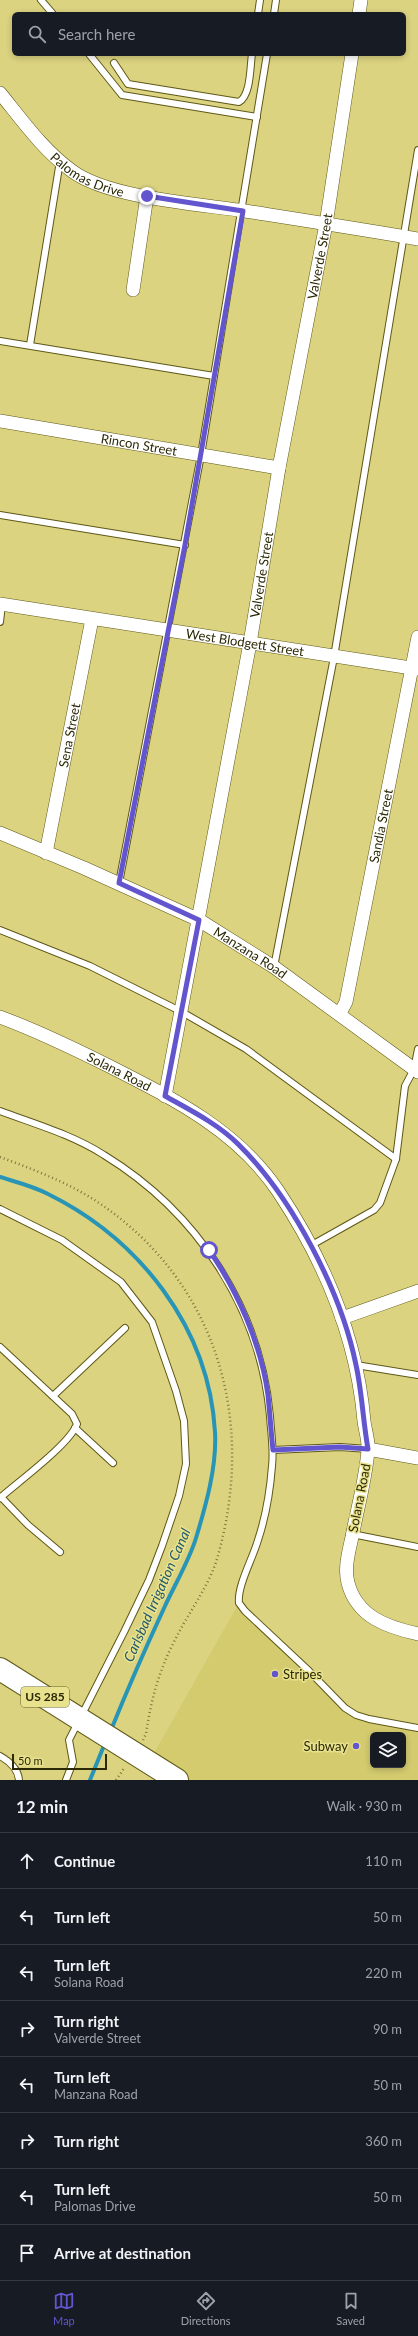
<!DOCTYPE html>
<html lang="en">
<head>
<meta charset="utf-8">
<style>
	:root { --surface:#171b24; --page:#242831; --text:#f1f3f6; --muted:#9ea1a6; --line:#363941; --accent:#6355ce }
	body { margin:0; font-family:Lato,sans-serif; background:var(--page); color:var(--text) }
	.controls { position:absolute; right:12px; bottom:12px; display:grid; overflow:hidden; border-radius:6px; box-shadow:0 2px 6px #0003 }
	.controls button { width:36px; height:36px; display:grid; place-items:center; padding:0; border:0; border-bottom:1px solid var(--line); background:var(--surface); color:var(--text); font:20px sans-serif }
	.scale { position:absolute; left:12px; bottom:10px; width:95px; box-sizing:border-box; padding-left:4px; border:2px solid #2b2804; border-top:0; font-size:11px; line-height:14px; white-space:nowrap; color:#2b2804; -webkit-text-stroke:3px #e8e18d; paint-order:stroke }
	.stop { position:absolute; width:12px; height:12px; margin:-9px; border:3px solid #6355ce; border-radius:50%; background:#fff }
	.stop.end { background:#6355ce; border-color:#fff; box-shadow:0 1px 4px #0008 }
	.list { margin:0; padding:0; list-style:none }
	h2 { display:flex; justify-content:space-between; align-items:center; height:52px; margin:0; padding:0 16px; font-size:17px }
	h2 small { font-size:13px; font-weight:400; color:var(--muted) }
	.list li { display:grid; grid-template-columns:26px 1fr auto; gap:12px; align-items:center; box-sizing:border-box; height:56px; padding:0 16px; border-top:1px solid var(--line) }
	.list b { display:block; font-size:15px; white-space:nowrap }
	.list p { margin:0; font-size:13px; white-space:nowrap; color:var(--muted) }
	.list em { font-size:13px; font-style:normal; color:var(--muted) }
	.icon { flex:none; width:22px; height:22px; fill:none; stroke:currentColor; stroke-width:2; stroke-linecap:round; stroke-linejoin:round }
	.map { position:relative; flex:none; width:418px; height:1780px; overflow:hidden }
	.search { position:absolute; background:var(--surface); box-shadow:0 2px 6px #0003; left:12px; right:12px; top:12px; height:44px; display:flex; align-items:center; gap:10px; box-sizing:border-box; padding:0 14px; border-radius:6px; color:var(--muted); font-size:15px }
	.sheet { height:500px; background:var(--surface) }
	nav { display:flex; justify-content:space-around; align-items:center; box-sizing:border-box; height:56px; border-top:1px solid var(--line); background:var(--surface); font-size:11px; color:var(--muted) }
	nav a { display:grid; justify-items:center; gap:2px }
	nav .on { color:var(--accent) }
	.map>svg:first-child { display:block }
	.built { fill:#d4cb6f; fill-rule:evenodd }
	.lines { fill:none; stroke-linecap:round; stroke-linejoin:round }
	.stream { stroke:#2895b7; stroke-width:4 }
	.lane-casing { stroke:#5f5817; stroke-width:8 }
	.street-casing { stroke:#5f5817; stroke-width:14 }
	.highway-casing { stroke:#5f5817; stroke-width:24 }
	.path { stroke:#7d783e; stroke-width:2.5; stroke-dasharray:1 3; stroke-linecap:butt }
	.lane { stroke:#fff; stroke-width:6 }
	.street { stroke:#fff; stroke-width:13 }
	.highway { stroke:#fff; stroke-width:22 }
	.route { stroke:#6355ce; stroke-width:5 }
	.poi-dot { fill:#6355ce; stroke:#e8e18d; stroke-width:1.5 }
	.labels { text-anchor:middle; stroke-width:3; stroke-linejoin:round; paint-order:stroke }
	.shield { fill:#e8e18d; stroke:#64602d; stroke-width:1 }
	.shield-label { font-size:12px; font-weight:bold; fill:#2b2804 }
	.street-label { font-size:13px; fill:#2b2804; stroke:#e8e18d }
	.poi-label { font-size:13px; fill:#2b2804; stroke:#e8e18d; text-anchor:start }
	.water-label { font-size:14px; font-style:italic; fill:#21596c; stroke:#e8e18d }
</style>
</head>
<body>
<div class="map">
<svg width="418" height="1780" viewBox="0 0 418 1780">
	<rect width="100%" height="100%" fill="#dbd380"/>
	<path class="built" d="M239,1603L356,1715L418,1728V1780H177L149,1762ZM373,1735H403V1765H373Z"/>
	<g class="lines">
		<g class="stream">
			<path d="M0,1177C16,1182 33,1186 48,1194C139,1239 209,1327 215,1432C217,1466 206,1505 196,1538C189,1561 175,1584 165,1606C146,1647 128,1688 111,1730"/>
			<path d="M90,1780L105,1743"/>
		</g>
		<defs>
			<g id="lane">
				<path d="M41,0L53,14"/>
				<path d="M258,14L260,0"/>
				<path d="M274,14L276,0"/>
				<path d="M89,54L122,95L257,117"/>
				<path d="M114,63L128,84L239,102C251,95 250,67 252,54"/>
				<path d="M0,341L214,376"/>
				<path d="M30,345L60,161"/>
				<path d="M0,515L185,545"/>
				<path d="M0,622L2,604"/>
				<path d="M119,883L201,455L267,54"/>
				<path d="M0,930L90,966L182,1012L246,1049L396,1159"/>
				<path d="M274,967L334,657L418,150"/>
				<path d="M0,1111C35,1124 73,1135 104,1155C197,1212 260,1307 270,1416C271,1433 274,1450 272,1466C270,1492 266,1516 258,1540C253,1558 237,1586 239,1603L245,1611L309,1671L345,1708L356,1715L369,1719L418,1728"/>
				<path d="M0,1209L62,1240L121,1282L152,1322L176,1391L184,1421L186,1464L179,1496L162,1546L149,1580L124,1632L69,1740L73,1762L66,1780"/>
				<path d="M310,1246L374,1210L380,1203L396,1159L405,1086L414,1069L418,1049"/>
				<path d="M0,1347L72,1414L77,1424C70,1444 18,1482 0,1498"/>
				<path d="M356,1365L418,1375"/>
				<path d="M53,1396L125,1328"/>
				<path d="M75,1428L113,1463"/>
				<path d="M273,1450L340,1447L368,1449"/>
				<path d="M1,1497L28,1525L60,1552"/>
				<path d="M352,1534L418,1547"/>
				<path d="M0,1756C9,1761 18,1768 19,1780"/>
			</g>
			<g id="street">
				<path d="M359,14L361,0"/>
				<path id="s1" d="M0,93C22,120 43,150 72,171C108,198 199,204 245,211C302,220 360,229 418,239"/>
				<path d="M133,290L147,196"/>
				<path id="s2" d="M0,421L279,468"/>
				<path id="s3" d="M0,604L418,669"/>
				<path id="s4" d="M0,833L84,868L199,920L274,967L418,1072"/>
				<path id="s5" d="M46,853L92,619"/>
				<path id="s6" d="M340,1013L346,1002L418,637"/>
				<path id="s7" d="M0,1017C38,1031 75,1049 111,1067C174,1099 238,1131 278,1191C324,1260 357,1338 364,1421C365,1430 369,1441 368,1450C366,1478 357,1510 352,1537C349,1551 344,1568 348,1583C357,1617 387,1627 418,1634"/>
				<path id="s8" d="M165,1096L250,643L279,468L326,224L352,54"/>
				<path d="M342,1318L418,1291"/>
				<path d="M368,1449L418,1458"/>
			</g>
			<path id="highway" d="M0,1669L177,1780"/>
		</defs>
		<use href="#lane" class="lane-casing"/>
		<use href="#street" class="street-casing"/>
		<use href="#highway" class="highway-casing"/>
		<g class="path">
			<path d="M0,1157C32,1169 67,1182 96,1201C218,1281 257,1422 217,1559C208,1588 188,1613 175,1640C159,1670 151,1700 146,1734L143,1740"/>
			<path d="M116,1780L125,1767"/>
		</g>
		<use href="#lane" class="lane"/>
		<use href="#street" class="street"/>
		<use href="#highway" class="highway"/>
	</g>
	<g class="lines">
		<path class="route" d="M147,196L243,211L185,545L119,883L199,920L165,1096C190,1110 218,1124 238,1144C292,1197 341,1291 356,1365C362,1392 363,1421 368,1449L340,1447L273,1450C271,1432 270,1414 268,1395C261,1344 238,1292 209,1250"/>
	</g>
	<g class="poi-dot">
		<circle cx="275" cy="1674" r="4"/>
		<circle cx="356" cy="1746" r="4"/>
	</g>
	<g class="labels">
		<rect class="shield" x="21" y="1687" width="48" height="20" rx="3"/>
		<g class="shield-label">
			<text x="45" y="1701">US 285</text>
		</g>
		<g class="street-label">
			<text dy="5" stroke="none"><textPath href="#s1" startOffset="122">Palomas Drive</textPath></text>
			<text dy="5" stroke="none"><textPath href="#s8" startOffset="854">Valverde Street</textPath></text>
			<text dy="5" stroke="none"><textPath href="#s2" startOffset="141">Rincon Street</textPath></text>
			<text dy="5" stroke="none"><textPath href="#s8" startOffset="530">Valverde Street</textPath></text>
			<text dy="5" stroke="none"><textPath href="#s3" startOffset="248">West Blodgett Street</textPath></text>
			<text dy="5" stroke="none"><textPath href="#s5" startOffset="120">Sena Street</textPath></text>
			<text dy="5" stroke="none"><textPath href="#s6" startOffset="192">Sandia Street</textPath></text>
			<text dy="5" stroke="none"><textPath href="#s4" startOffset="278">Manzana Road</textPath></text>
			<text dy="5" stroke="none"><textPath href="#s7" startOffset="131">Solana Road</textPath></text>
			<text transform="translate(359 1498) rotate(-79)" y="5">Solana Road</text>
		</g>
		<g class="poi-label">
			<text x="283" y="1679">Stripes</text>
			<text x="348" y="1751" text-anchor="end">Subway</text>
		</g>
		<g class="water-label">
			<text transform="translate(157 1595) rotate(-66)" y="5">Carlsbad Irrigation Canal</text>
		</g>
	</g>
</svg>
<div class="controls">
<button><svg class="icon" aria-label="layers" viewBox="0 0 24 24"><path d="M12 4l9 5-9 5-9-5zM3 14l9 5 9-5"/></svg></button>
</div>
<div class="scale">50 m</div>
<div class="stop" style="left:209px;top:1250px"></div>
<div class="stop end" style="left:147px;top:196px"></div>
<div class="search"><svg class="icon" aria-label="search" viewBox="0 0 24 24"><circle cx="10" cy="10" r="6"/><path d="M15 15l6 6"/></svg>Search here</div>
</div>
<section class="sheet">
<h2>12 min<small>Walk · 930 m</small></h2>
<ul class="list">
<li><svg class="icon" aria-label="ahead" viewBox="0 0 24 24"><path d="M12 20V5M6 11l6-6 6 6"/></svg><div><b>Continue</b></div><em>110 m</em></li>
<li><svg class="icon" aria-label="left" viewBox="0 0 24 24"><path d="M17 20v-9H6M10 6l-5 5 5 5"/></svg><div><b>Turn left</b></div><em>50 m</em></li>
<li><svg class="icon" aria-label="left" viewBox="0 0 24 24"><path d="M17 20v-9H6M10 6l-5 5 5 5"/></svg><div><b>Turn left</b><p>Solana Road</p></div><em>220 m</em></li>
<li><svg class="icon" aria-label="right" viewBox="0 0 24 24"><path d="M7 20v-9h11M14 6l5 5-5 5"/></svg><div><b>Turn right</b><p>Valverde Street</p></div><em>90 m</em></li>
<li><svg class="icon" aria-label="left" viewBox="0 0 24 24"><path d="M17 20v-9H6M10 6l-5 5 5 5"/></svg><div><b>Turn left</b><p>Manzana Road</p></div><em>50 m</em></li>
<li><svg class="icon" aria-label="right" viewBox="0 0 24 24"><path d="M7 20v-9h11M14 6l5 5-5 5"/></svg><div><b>Turn right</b></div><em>360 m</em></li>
<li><svg class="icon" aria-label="left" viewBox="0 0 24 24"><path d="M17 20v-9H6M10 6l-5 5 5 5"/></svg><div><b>Turn left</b><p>Palomas Drive</p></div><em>50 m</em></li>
<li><svg class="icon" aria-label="arrive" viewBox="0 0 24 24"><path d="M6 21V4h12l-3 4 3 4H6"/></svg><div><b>Arrive at destination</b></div></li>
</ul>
</section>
<nav>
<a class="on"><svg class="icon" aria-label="map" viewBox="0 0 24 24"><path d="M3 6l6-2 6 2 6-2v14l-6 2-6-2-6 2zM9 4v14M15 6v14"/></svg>Map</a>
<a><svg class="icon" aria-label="directions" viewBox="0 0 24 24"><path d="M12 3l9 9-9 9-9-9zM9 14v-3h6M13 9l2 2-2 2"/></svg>Directions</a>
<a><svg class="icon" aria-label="saved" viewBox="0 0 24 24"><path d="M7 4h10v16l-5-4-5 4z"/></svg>Saved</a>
</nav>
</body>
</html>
